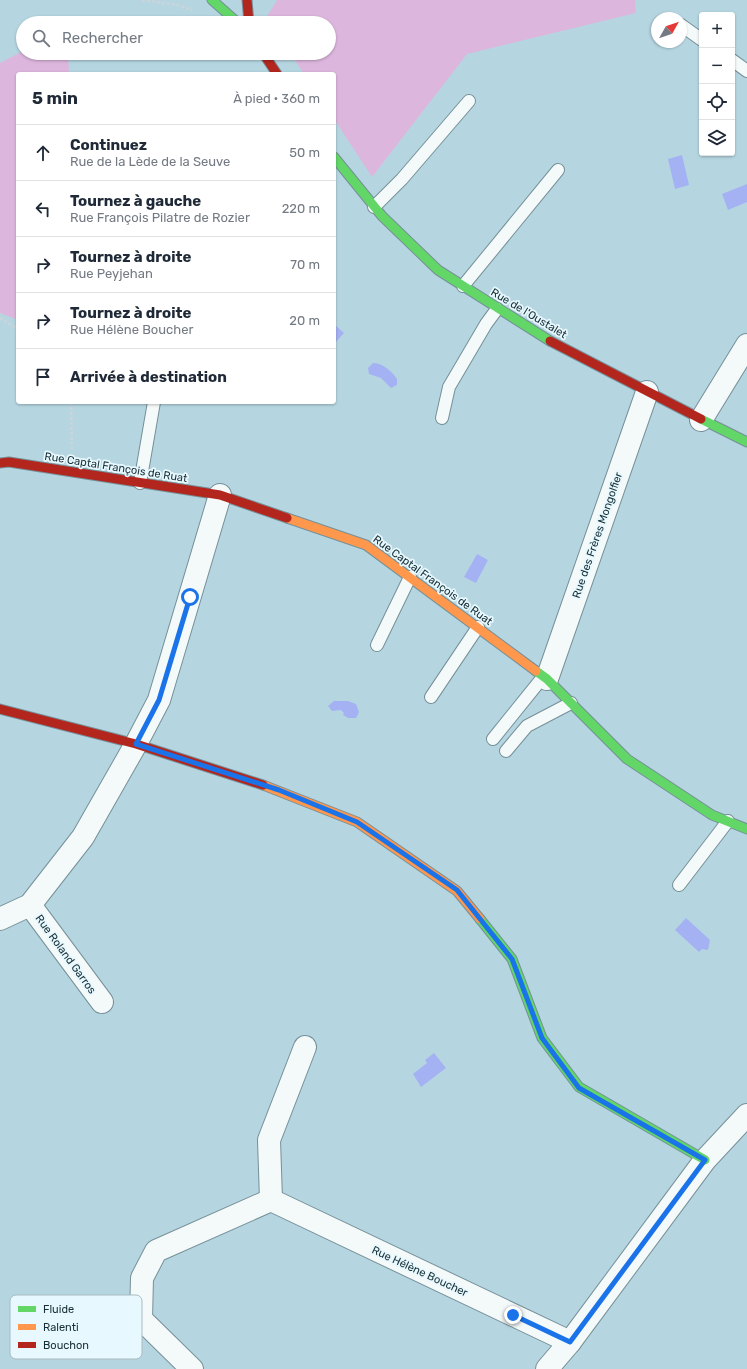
<!DOCTYPE html>
<html lang="fr">
<head>
<meta charset="utf-8">
<style>
	:root { --surface:#fff; --page:#f2f2f3; --text:#1f2937; --muted:#747a83; --line:#e0e1e3 }
	body { margin:0; font-family:Rubik,sans-serif; background:var(--page); color:var(--text) }
	.controls { position:absolute; right:12px; top:12px; display:grid; overflow:hidden; border-radius:4px; box-shadow:0 1px 3px #0004 }
	.controls button { width:36px; height:36px; display:grid; place-items:center; padding:0; border:0; border-bottom:1px solid var(--line); background:var(--surface); color:var(--text); font:20px sans-serif }
	.compass { position:absolute; left:651px; top:12px; width:36px; height:36px; border-radius:50%; background:var(--surface); box-shadow:0 1px 3px #0004; rotate:50deg }
	.stop { position:absolute; width:12px; height:12px; margin:-9px; border:3px solid #1a73e8; border-radius:50%; background:#fff }
	.stop.end { background:#1a73e8; border-color:#fff; box-shadow:0 1px 4px #0008 }
	.list { margin:0; padding:0; list-style:none }
	h2 { display:flex; justify-content:space-between; align-items:center; height:52px; margin:0; padding:0 16px; font-size:17px }
	h2 small { font-size:13px; font-weight:400; color:var(--muted) }
	.list li { display:grid; grid-template-columns:26px 1fr auto; gap:12px; align-items:center; box-sizing:border-box; height:56px; padding:0 16px; border-top:1px solid var(--line) }
	.list b { display:block; font-size:15px; white-space:nowrap }
	.list p { margin:0; font-size:13px; white-space:nowrap; color:var(--muted) }
	.list em { font-size:13px; font-style:normal; color:var(--muted) }
	.icon { flex:none; width:22px; height:22px; fill:none; stroke:currentColor; stroke-width:2; stroke-linecap:round; stroke-linejoin:round }
	.map { position:relative; flex:none; width:747px; height:1369px; overflow:hidden }
	.search { position:absolute; background:var(--surface); box-shadow:0 1px 3px #0004; left:16px; top:16px; width:320px; height:44px; display:flex; align-items:center; gap:10px; box-sizing:border-box; padding:0 14px; border-radius:22px; color:var(--muted); font-size:15px }
	.panel { position:absolute; background:var(--surface); box-shadow:0 1px 3px #0004; left:16px; top:72px; width:320px; height:332px; border-radius:4px }
	.map>svg:first-child { display:block }
	.green { fill:#ddb6de }
	.water { fill:#a4b2f3 }
	.lines { fill:none; stroke-linecap:round; stroke-linejoin:round }
	.lane-casing { stroke:#769098; stroke-width:14 }
	.street-casing { stroke:#769098; stroke-width:24 }
	.fast-casing { stroke:#769098; stroke-width:11 }
	.slow-casing { stroke:#769098; stroke-width:11 }
	.jam-casing { stroke:#769098; stroke-width:11 }
	.path { stroke:#cbd5d9; stroke-width:2.5; stroke-dasharray:3 2; stroke-linecap:butt }
	.lane { stroke:#f4f9fa; stroke-width:12 }
	.street { stroke:#f4f9fa; stroke-width:22 }
	.fast { stroke:#63d668; stroke-width:9 }
	.slow { stroke:#ff974d; stroke-width:9 }
	.jam { stroke:#b3261e; stroke-width:9 }
	.route { stroke:#1a73e8; stroke-width:5 }
	.labels { text-anchor:middle; stroke-width:3.5; stroke-linejoin:round; paint-order:stroke }
	.street-label { font-size:11px; fill:#172f36; stroke:#e7f8fe }
	.key { fill:#e7f8fe; stroke:#a9bcc2; stroke-width:1 }
	.key-label { font-size:11px; fill:#172f36 }
</style>
</head>
<body>
<div class="map">
<svg width="747" height="1369" viewBox="0 0 747 1369">
	<rect width="100%" height="100%" fill="#b5d6e1"/>
	<g class="green">
		<path d="M277,0H635L636,13L467,54L372,177L334,119V74H304L290,53H329V23H270L266,18Z"/>
		<path d="M23,51V53H68L69,74H18V320L0,313V63Z"/>
	</g>
	<g class="water">
		<path d="M682,155L689,185L675,189L668,159Z"/>
		<path d="M747,184V202L728,210L722,194Z"/>
		<path d="M334,324L344,333L334,344Z"/>
		<path d="M373,363C381,362 393,372 397,379V385L391,388L381,378L369,374L368,368Z"/>
		<path d="M477,554L488,560L476,583L464,577Z"/>
		<path d="M334,701H348L356,704L359,712L356,718H348L343,715L344,713L341,710L332,711L328,706Z"/>
		<path d="M686,918L710,940L708,950L702,949L699,952L675,930Z"/>
		<path d="M434,1053L446,1068L421,1087L413,1074L427,1063L425,1060Z"/>
	</g>
	<g class="lines">
		<defs>
			<g id="lane">
				<path d="M681,25L702,40"/>
				<path d="M732,60L747,71"/>
				<path d="M374,207L402,179L469,101"/>
				<path d="M463,286L558,170"/>
				<path d="M442,418L449,387L486,324L497,309"/>
				<path d="M140,483L154,402"/>
				<path d="M377,645L410,577"/>
				<path d="M431,697L478,627"/>
				<path d="M493,739L543,677"/>
				<path d="M506,751L527,726L571,703"/>
				<path d="M679,885L728,821"/>
			</g>
			<g id="street">
				<path d="M701,420L747,345"/>
				<path d="M547,679L647,392"/>
				<path d="M30,905L102,1002"/>
				<path d="M0,919L30,905L83,837L136,744L159,700L220,495"/>
				<path d="M271,1200L269,1140L305,1047"/>
				<path d="M192,1369L141,1319L142,1278L156,1251L271,1200L570,1342"/>
				<path d="M547,1369L570,1342L705,1160L747,1115"/>
			</g>
			<g id="fast">
				<path d="M212,0L238,23"/>
				<path d="M334,157L382,216L438,270L550,341"/>
				<path d="M701,419L747,442"/>
				<path d="M536,671L547,679L627,759L712,815L747,829"/>
				<path d="M480,919L512,959L542,1038L579,1087L705,1160"/>
			</g>
			<g id="slow">
				<path d="M287,518L366,545L536,671"/>
				<path d="M263,785L357,822L457,891L480,919"/>
			</g>
			<g id="jam">
				<path d="M247,0L249,23"/>
				<path d="M263,53L277,74"/>
				<path d="M550,341L701,419"/>
				<path d="M0,463L9,462L220,495L287,518"/>
				<path d="M0,709L136,744L263,785"/>
			</g>
		</defs>
		<use href="#lane" class="lane-casing"/>
		<use href="#street" class="street-casing"/>
		<use href="#fast" class="fast-casing"/>
		<use href="#slow" class="slow-casing"/>
		<use href="#jam" class="jam-casing"/>
		<g class="path">
			<path d="M142,0L178,5L192,10"/>
			<path d="M0,318L18,329"/>
			<path d="M71,402L72,449"/>
		</g>
		<use href="#lane" class="lane"/>
		<use href="#street" class="street"/>
		<use href="#fast" class="fast"/>
		<use href="#slow" class="slow"/>
		<use href="#jam" class="jam"/>
	</g>
	<g class="lines">
		<path class="route" d="M190,597L159,700L136,744L279,790L357,822L457,890L512,959L542,1038L579,1088L705,1160L570,1342L513,1315"/>
	</g>
	<g class="labels">
		<g class="street-label">
			<text transform="translate(529 313) rotate(31)" y="4">Rue de l'Oustalet</text>
			<text transform="translate(116 467) rotate(9)" y="4">Rue Captal François de Ruat</text>
			<text transform="translate(597 535) rotate(-71)" y="4">Rue des Frères Mongolfier</text>
			<text transform="translate(433 580) rotate(36)" y="4">Rue Captal François de Ruat</text>
			<text transform="translate(66 954) rotate(54)" y="4">Rue Roland Garros</text>
			<text transform="translate(420 1271) rotate(25)" y="4">Rue Hélène Boucher</text>
		</g>
	</g>
	<rect x="10" y="1295" width="132" height="64" rx="6" class="key"/>
	<rect x="18" y="1306" width="18" height="6" fill="#63d668"/>
	<rect x="18" y="1324" width="18" height="6" fill="#ff974d"/>
	<rect x="18" y="1342" width="18" height="6" fill="#b3261e"/>
	<g class="key-label">
		<text x="43" y="1313">Fluide</text>
		<text x="43" y="1331">Ralenti</text>
		<text x="43" y="1349">Bouchon</text>
	</g>
</svg>
<div class="controls">
<button>+</button>
<button>−</button>
<button><svg class="icon" aria-label="locate" viewBox="0 0 24 24"><circle cx="12" cy="12" r="6"/><path d="M12 2v4M12 18v4M2 12h4M18 12h4"/></svg></button>
<button><svg class="icon" aria-label="layers" viewBox="0 0 24 24"><path d="M12 4l9 5-9 5-9-5zM3 14l9 5 9-5"/></svg></button>
</div>
<svg class="compass" viewBox="-18 -18 36 36"><path d="M0-13l5 13h-10z" fill="#e53935"/><path d="M0 13l5-13h-10z" fill="#747a83"/></svg>
<div class="stop" style="left:190px;top:597px"></div>
<div class="stop end" style="left:513px;top:1315px"></div>
<div class="search"><svg class="icon" aria-label="search" viewBox="0 0 24 24"><circle cx="10" cy="10" r="6"/><path d="M15 15l6 6"/></svg>Rechercher</div>
<section class="panel">
<h2>5 min<small>À pied · 360 m</small></h2>
<ul class="list">
<li><svg class="icon" aria-label="ahead" viewBox="0 0 24 24"><path d="M12 20V5M6 11l6-6 6 6"/></svg><div><b>Continuez</b><p>Rue de la Lède de la Seuve</p></div><em>50 m</em></li>
<li><svg class="icon" aria-label="left" viewBox="0 0 24 24"><path d="M17 20v-9H6M10 6l-5 5 5 5"/></svg><div><b>Tournez à gauche</b><p>Rue François Pilatre de Rozier</p></div><em>220 m</em></li>
<li><svg class="icon" aria-label="right" viewBox="0 0 24 24"><path d="M7 20v-9h11M14 6l5 5-5 5"/></svg><div><b>Tournez à droite</b><p>Rue Peyjehan</p></div><em>70 m</em></li>
<li><svg class="icon" aria-label="right" viewBox="0 0 24 24"><path d="M7 20v-9h11M14 6l5 5-5 5"/></svg><div><b>Tournez à droite</b><p>Rue Hélène Boucher</p></div><em>20 m</em></li>
<li><svg class="icon" aria-label="arrive" viewBox="0 0 24 24"><path d="M6 21V4h12l-3 4 3 4H6"/></svg><div><b>Arrivée à destination</b></div></li>
</ul>
</section>
</div>
</body>
</html>
